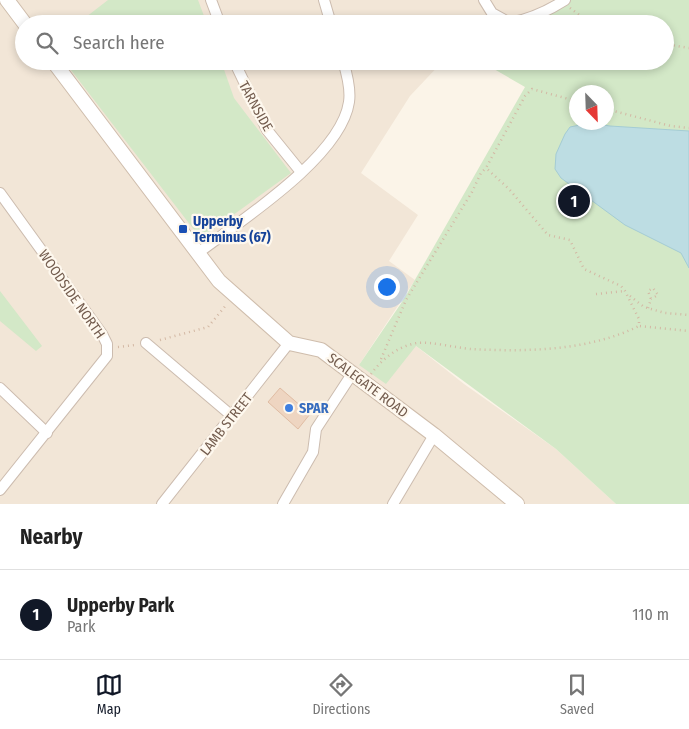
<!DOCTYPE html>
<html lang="en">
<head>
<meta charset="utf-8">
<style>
	:root { --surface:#fff; --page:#f2f2f2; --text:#222; --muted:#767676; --line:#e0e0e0; --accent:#111827 }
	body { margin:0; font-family:"Fira Sans Condensed",sans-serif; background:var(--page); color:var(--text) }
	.compass { position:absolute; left:569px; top:85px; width:45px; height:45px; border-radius:50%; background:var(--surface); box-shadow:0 2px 8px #0003; rotate:157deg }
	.you { position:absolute; left:386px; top:286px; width:18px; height:18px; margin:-12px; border:4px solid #fff; border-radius:50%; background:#1a73e8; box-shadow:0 0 0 8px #1a73e833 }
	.badge { display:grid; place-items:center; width:32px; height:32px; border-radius:50%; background:var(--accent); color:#fff; font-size:16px; font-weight:700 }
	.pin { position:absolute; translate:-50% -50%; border:2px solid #fff; box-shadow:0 1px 5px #0006 }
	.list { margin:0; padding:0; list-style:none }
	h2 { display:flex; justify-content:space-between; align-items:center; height:65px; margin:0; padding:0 20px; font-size:21px }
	h2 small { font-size:16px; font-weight:400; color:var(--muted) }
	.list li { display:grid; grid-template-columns:32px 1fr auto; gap:15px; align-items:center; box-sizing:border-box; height:90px; padding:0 20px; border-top:1px solid var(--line) }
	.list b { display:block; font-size:19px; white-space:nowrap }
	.list p { margin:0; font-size:16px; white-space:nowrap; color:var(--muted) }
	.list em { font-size:16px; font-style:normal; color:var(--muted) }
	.icon { flex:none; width:28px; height:28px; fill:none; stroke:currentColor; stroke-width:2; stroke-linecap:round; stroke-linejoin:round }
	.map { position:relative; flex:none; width:689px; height:504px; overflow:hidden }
	.search { position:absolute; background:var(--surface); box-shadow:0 2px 8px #0003; left:15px; right:15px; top:15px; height:55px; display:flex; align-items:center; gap:12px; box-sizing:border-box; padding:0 18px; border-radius:28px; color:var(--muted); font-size:19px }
	.sheet { height:155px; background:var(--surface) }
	nav { display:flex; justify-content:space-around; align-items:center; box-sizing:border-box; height:70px; border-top:1px solid var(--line); background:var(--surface); font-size:14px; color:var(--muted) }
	nav a { display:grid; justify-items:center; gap:2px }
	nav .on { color:var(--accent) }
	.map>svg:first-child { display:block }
	.residential { fill:#f2e6d7 }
	.green { fill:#d3e8c7; fill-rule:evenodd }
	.water { fill:#bddde3; stroke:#a4ccd4 }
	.building { fill:#eed5c1; stroke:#e0bca3 }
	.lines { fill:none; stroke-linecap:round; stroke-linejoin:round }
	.street-casing { stroke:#ccbcaf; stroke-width:12 }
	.secondary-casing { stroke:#cfbdac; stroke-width:16 }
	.path { stroke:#d3b8a4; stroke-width:2.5; stroke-dasharray:1 4; stroke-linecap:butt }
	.street { stroke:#fff; stroke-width:10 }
	.secondary { stroke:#fff; stroke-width:14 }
	.transit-dot { fill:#1a4fb4; stroke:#fef8ee; stroke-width:2 }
	.shop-dot { fill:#3f7fe0; stroke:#fef8ee; stroke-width:2 }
	.labels { text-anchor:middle; stroke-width:4.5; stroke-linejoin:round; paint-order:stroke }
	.street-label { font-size:14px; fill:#735c4e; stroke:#fef8ee }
	.transit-label { font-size:14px; font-weight:bold; fill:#164399; stroke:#fef8ee; text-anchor:start }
	.shop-label { font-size:14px; font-weight:bold; fill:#366cbe; stroke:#fef8ee; text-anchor:start }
</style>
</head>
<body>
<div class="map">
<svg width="689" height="504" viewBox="0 0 689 504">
	<rect width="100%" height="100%" fill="#fbf4e8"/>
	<path class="residential" d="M0,0H565L509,24H24V61H443L410,96L361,173L418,215L389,261L415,280L359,365L416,346L464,384L556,449L616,504H0Z"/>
	<g class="green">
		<path d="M108,0H198L207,24H77Z"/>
		<path d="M565,0H689V504H616L556,449L416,346L386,384L359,365L404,299L525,87L480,61H665V24H509ZM576,92H606V122H576Z"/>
		<path d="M64,61H221L234,98L291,173L211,231L198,235Z"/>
		<path d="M0,291L42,346L36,351L0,321Z"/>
	</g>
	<path class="water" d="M590,123L610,126L689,131V268L681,253L625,225L561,178L555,169L556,154L565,134L570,127Z"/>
	<path class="building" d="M280,388L310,414L298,429L268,402Z"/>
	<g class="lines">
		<defs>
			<g id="street">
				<path d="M211,0L220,24"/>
				<path d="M324,0L331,24"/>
				<path d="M484,0L492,13L510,23C530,19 548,11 565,0"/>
				<path d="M234,61L267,130L301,172"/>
				<path d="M0,193L102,334L107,344V356L0,490"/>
				<path d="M198,253C240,221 341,157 349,102C351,89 347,74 343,61"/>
				<path d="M146,343L232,416"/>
				<path d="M0,388L47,433"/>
				<path d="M162,504L289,343"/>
				<path d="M283,504L313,452L316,429L352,374"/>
				<path d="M393,504L434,435"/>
			</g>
			<g id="secondary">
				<path d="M7,0L25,24"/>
				<path d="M53,61L219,281L289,343L321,350L434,435L517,504"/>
			</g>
		</defs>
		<use href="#street" class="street-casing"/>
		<use href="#secondary" class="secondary-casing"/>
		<g class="path">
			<path d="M570,8L582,17L615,24"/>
			<path d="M665,41L671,45L689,48"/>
			<path d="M576,101L532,89L525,96L486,168L509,189L548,235L570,240L584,269L621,286L625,291L639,319V326L689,331"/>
			<path d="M606,109L671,126L689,128"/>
			<path d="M596,294L625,291"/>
			<path d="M630,296L644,307L665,313L689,315"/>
			<path d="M648,308L651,299L648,291L653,288L658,295L651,299"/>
			<path d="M160,340L208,327L227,304"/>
			<path d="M118,347L135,345"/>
			<path d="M381,359L406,300L472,192L481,173L486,168"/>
			<path d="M371,374C382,359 398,346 417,343C429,341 457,348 471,349C527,352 588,351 639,326"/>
		</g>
		<use href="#street" class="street"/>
		<use href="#secondary" class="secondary"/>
	</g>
	<rect class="transit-dot" x="178" y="224" width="10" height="10" rx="2.5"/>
	<circle class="shop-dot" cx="289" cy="408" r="5"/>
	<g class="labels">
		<g class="street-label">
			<text transform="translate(256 106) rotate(61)" y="5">TARNSIDE</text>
			<text transform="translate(72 294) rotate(55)" y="5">WOODSIDE NORTH</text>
			<text transform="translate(368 385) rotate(37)" y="5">SCALEGATE ROAD</text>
			<text transform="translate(226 424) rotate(-52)" y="5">LAMB STREET</text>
		</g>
		<g class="transit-label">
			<text x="193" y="226">Upperby<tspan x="193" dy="16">Terminus (67)</tspan></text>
		</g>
		<g class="shop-label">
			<text x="299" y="413">SPAR</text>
		</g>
	</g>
</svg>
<svg class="compass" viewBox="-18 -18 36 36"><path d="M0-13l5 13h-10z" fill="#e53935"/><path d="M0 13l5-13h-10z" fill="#767676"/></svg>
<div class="you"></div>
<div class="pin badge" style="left:574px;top:201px">1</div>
<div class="search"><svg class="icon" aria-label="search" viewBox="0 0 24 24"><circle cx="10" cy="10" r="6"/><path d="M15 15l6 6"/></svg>Search here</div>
</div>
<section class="sheet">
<h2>Nearby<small></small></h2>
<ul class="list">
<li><span class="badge">1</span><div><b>Upperby Park</b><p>Park</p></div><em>110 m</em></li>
</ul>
</section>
<nav>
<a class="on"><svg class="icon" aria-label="map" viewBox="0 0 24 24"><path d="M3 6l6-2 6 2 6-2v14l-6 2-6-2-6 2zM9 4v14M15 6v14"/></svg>Map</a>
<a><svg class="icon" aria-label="directions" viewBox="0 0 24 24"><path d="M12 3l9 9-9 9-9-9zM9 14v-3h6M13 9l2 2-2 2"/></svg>Directions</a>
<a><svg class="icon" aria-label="saved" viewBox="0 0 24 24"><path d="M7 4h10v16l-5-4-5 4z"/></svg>Saved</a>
</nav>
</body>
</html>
